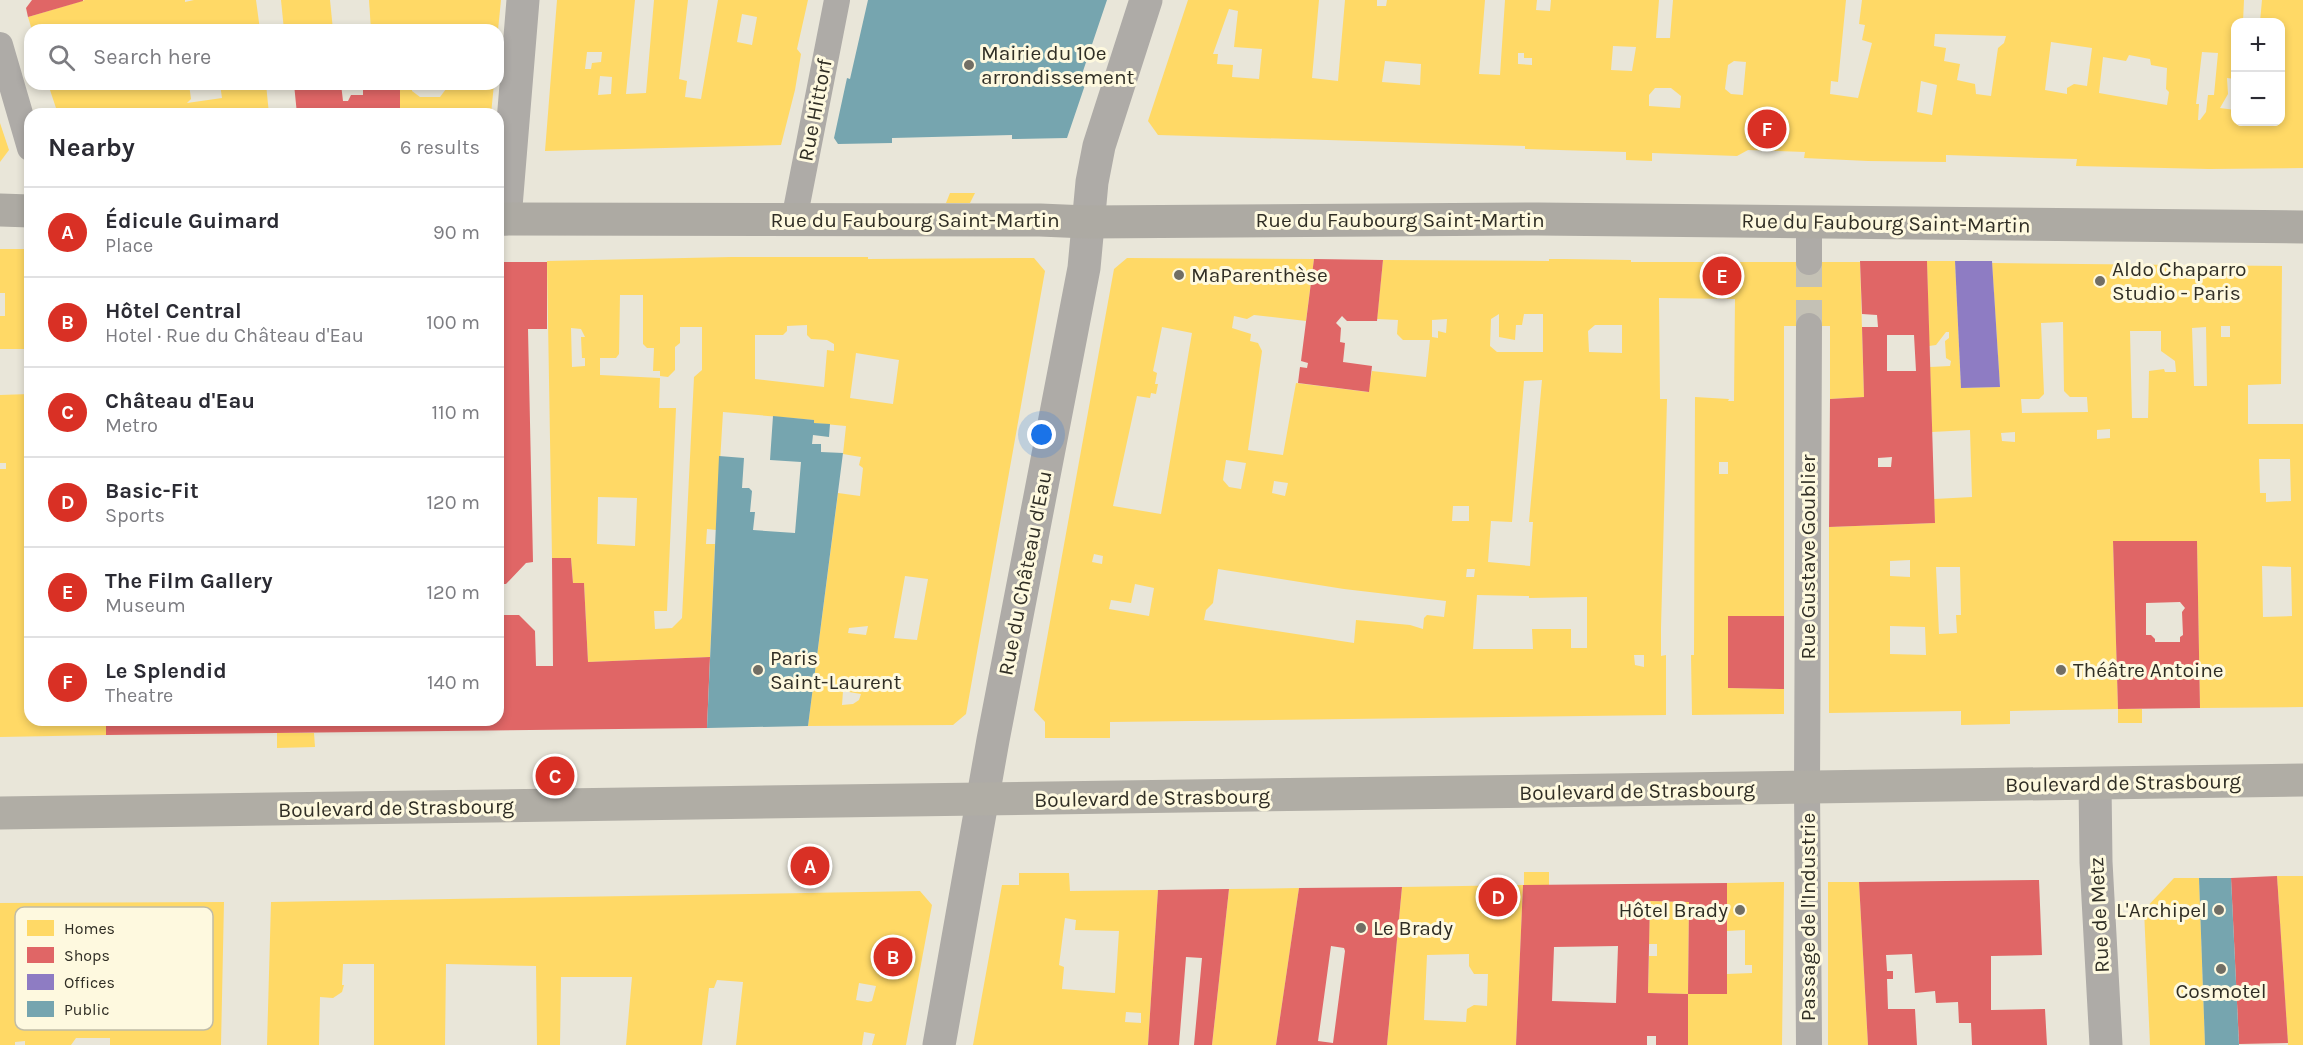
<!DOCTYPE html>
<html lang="en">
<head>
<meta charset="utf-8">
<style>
	:root { --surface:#fff; --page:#f7f7f7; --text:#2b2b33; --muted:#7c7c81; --line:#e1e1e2; --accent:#d93025 }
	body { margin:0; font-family:Karla,sans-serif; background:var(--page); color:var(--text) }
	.controls { position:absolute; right:18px; top:18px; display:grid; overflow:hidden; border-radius:12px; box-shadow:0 3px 9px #0003 }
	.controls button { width:54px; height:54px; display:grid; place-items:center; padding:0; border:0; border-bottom:2px solid var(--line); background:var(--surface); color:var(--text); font:30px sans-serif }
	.you { position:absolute; left:1042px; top:435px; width:21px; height:21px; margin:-15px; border:4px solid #fff; border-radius:50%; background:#1a73e8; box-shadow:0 0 0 9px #1a73e833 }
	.badge { display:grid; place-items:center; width:39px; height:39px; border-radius:50%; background:var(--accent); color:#fff; font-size:20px; font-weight:700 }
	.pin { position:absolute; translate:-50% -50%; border:3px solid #fff; box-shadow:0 2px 6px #0006 }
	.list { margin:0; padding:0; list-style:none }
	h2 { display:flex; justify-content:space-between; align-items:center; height:78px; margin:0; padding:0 24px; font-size:26px }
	h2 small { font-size:20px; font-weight:400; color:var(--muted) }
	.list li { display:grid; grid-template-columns:39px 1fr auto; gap:18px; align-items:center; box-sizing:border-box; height:90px; padding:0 24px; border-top:2px solid var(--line) }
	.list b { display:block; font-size:22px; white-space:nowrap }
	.list p { margin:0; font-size:20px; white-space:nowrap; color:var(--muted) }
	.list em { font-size:20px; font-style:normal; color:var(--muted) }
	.icon { flex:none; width:33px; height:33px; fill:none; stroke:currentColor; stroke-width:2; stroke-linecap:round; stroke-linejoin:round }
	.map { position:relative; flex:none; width:2303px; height:1045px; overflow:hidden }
	.search { position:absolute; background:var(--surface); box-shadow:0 3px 9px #0003; left:24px; top:24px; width:480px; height:66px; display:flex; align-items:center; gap:15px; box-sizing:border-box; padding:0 21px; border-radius:18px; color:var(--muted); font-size:22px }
	.panel { position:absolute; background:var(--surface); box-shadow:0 3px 9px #0003; left:24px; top:108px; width:480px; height:618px; border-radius:18px }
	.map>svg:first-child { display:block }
	.homes { fill:#ffd966; fill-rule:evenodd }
	.shops { fill:#e06666; fill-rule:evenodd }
	.offices { fill:#8e7cc3 }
	.public { fill:#76a5af }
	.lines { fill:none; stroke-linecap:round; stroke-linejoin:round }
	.pedestrian-tunnel { stroke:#c4c1b5; stroke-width:26; stroke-dasharray:26 13; stroke-linecap:butt }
	.pedestrian { stroke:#aeaba7; stroke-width:26 }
	.minor { stroke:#aeaba7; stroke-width:33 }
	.secondary { stroke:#adaaa3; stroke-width:33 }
	.primary { stroke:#b0ada5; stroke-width:33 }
	.poi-dot { fill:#716e64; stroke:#fef9df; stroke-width:2 }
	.labels { text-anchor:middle; stroke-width:6; stroke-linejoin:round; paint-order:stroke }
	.poi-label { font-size:21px; fill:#302e25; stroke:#fef9df; text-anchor:start }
	.street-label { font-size:21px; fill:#302e25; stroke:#fef9df }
	.key { fill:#fef9df; stroke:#c0bca7; stroke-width:1.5 }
	.key-label { font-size:16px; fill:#302e25 }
</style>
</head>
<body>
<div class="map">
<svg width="2303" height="1045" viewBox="0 0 2303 1045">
	<rect width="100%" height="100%" fill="#e9e6d9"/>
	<g class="homes">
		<path d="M85,0H185V2L194,0H256L260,30H139L132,24L108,30H32L28,17Z"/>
		<path d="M281,0H330L333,30H284Z"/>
		<path d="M369,0H501L498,30H371Z"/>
		<path d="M557,0H635L626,94L646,93L654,0H688L679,79L687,81L685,97L701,99L718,0H808L797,49L801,54L795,90L781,145L545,151ZM742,14L757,17L752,45L737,42ZM587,52H602L601,62L592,63L591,69H585ZM600,76L612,77L611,94L598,95Z"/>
		<path d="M1188,0H1319L1312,78L1338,81L1345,0H1377V6H1386L1387,0H1485L1479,74L1500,75L1505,0H1537L1536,10L1550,11L1551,0H1659L1656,38H1670L1673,0H1846L1838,82L1831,81L1830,94L1858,98L1872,43L1862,40L1865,25L1859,24L1862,0H2244L2243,22H2235V79L2227,78L2228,94L2220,108L2235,110V122H2280V22H2260L2262,0H2303V168L2209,169L2076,166L2077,159L1946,155V162L1868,161L1804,158L1805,152L1748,150L1737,156L1652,153V161L1626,160V152L1525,149V146L1158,135L1148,121ZM1229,9L1238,11L1234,47L1262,49L1259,79L1232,77L1233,65L1217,64L1218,54H1213ZM1935,34L2006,36L2004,43L1998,48L1991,96L1976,94L1975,84L1957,80L1960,64L1944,61L1946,48L1934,46ZM2051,42L2092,48L2087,86L2074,84L2067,88V94L2045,90ZM1613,46L1636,47L1632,71L1611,70ZM2202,52L2218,53L2214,95H2208L2206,112L2200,120H2198L2199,104H2196ZM1518,53H1524V58H1532V65L1518,64ZM2129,55L2150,59L2151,65L2167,68L2166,89L2169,92L2167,105L2099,93L2103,57L2126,61ZM1385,61L1421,64L1420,85L1382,82ZM1734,61L1746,62L1743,95L1731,94L1725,89L1728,65ZM1921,81L1937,85L1932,115L1917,112ZM1655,88H1671L1681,96L1680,108L1649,106V95Z"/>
		<path d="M48,84H85L87,90L116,84H189L191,99L187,103L222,98L220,84H266L269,114H58Z"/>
		<path d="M400,84H412V91L420,97H440L446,89V84H494L491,114H400Z"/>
		<path d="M0,123L9,150L0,162Z"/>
		<path d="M950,193H975L970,203H946Z"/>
		<path d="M0,249H30V377H27V349H0V316H5V293H0Z"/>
		<path d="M731,257H868V259L1034,258L1045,271L966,714L953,725L808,726L838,493L860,496L863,468L859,465L861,457L843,454L846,426L814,423V420L723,412L716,530L707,529L706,544H715L710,657L588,662L584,583H573L571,558H552L547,261ZM620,295H643V344L647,348H654L653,371H660V376L668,377L675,370V347L680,343V327H702V370L694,377L682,618L672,628L655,629L654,611H667L676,408H659L660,378L600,375V358H616L619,354ZM807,325V335L811,339L827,340L834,344V351L827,350L824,387L755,379V335H783L787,331V326ZM571,328L581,329L585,337H581L582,358H585V366L572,367ZM856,353L899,360L893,404L850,398ZM598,497L637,498L635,546L597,544ZM905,576L928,579L917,640L894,638ZM868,626L866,635L848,633L849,628ZM843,691L861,694L859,700L853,704L842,705Z"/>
		<path d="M1127,258L1314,259L1306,321L1254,315L1247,319L1234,316L1232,328L1251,334L1250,341L1258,343L1262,351L1248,450L1283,455L1296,383L1368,392L1372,371L1426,377L1430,340H1403L1397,334L1398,320L1377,319L1383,260L1549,261V259H1564L1631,260V262H1860L1864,397L1830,399V326H1784V616H1728V688L1784,689V714L1692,715L1691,655H1694L1695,397L1729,399L1728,401H1734L1735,299L1659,298L1660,399H1667L1661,628V656L1666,655V715L1110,722V738H1045V722L1034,710L1114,269ZM1499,314V337L1515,340L1516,325H1522L1524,314H1543V352H1497L1490,346L1491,319ZM1447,319L1446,333L1438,331V338L1432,337V320ZM1595,325H1622V353L1589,352L1588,331ZM1162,327L1192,333L1161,514L1113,506L1137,396L1150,398L1151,393L1156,394L1158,384H1155L1157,373L1153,371ZM1542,380L1529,522H1533L1530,566L1488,562L1491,521L1512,522L1524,381ZM1226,460L1246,463L1241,489L1229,487L1223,480ZM1719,462H1728V474H1719ZM1274,481L1288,483L1285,496L1272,493ZM1453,506H1469V521H1452ZM1094,554L1103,556L1102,564L1092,562ZM1218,569L1344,589L1446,601L1444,617L1427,615L1424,618L1423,629L1410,625L1356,620L1354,643L1204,620L1206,610L1213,603ZM1467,569H1475L1474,577H1466ZM1135,584L1154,588L1149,616L1109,609L1111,600L1131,603ZM1477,595L1529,596V598L1587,597V648H1571V629H1532L1533,649H1473ZM1634,655H1644V667L1635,665Z"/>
		<path d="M1927,261H1955L1961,388L2000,387L1992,263L2282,266L2281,384L2248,385V424H2303V707L2200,708L2197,541H2113L2118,709L2010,711V724L1961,725V711L1829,713V527L1935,523L1934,499L1972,497L1970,430L1932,432L1930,367L1950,366L1951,361L1946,358L1945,341L1949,338V332H1946L1936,345L1929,346ZM2063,322L2064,391L2070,397H2087L2088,412L2022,413L2021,399H2039L2044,394L2041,323ZM2221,326H2230V337H2221ZM2206,327L2207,386H2194L2192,328ZM2130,331H2161V351L2175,361L2176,372H2165L2164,369L2149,371L2148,418H2132ZM2110,429V438L2097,439V430ZM2015,432V442L2002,441L2001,433ZM2259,459H2290L2291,501L2266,502V493H2260ZM1910,560V577L1890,576V561ZM2262,566L2291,567L2292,616L2263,617ZM1936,567H1960L1961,615H1956L1957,633L1939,634ZM1890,626L1925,627L1926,655L1890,654Z"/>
		<path d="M30,394V720H106V735L0,737V469H6V463H0V395Z"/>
		<rect x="2118" y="709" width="24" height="14"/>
		<path d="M277,733H314L315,747L277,748Z"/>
		<rect x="1524" y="872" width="25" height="13"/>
		<path d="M1019,873H1069L1070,891L1158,890L1148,1045H973L1002,885H1019ZM1065,918L1076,920L1075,930L1119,931L1115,993L1062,989L1064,967L1059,965ZM1126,1012L1141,1013V1023L1125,1022Z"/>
		<path d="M2277,876H2303V1045H2288Z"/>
		<path d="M2174,878H2199L2205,1045H2150L2144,910Z"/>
		<path d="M1784,882L1782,1045H1688V994H1727V974L1752,973V965H1745V930L1727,931V883Z"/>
		<path d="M1828,882H1859L1868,1045H1828Z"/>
		<path d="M1523,885L1516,1045H1387L1402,887ZM1469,954V966L1474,974H1488L1487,1006L1474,1005L1467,1009L1466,1022L1424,1020L1427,955Z"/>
		<path d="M1299,888L1276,1045H1212L1229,889Z"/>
		<path d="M920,891L932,905L906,1045H872L875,1034L864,1032L862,1045H736L743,982L717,980L714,988H709L702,1045H626L632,977H561L560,1045H537L536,966L446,964L445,1045H374V964H343L342,985H344L342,992L333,998L320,997L319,1045H267L271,902ZM859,983L876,986L872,1001L868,1002L856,1000Z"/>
		<path d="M1650,901L1689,902L1688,994L1648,993L1649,956H1657V944H1649Z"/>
		<path d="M224,902L221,1045H110V1038H76L71,1045H25V1041L15,1042V1045H0V903ZM200,928L201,937H165L164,930ZM136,945H151L152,951L144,955L141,960L136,961Z"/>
	</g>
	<g class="shops">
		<path d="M32,0H83V1L28,17L26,8Z"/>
		<path d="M294,84H341L343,101H348L351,95H363V84H400V114H297Z"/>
		<path d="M1314,259L1383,260L1377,321H1347L1342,316L1336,323L1341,328L1340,342L1345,343L1343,362L1372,366L1369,392L1298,383L1300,367L1307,368L1308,363L1301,361Z"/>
		<path d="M1860,261H1927L1935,523L1829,527L1830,399L1864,397L1862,327H1878L1877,315L1862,314ZM1887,335H1914L1916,371H1887ZM1892,457L1891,467H1878V458Z"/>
		<path d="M498,262H547V329H528L533,562L526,563L506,584H498Z"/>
		<path d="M2113,541H2197L2200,708L2118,709ZM2180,602L2185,608L2182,612L2183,635L2180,637V642H2155V639L2151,635H2146V603Z"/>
		<path d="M552,558H571L573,583H584L588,662L710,657L707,728L106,735V720H498V615H519L535,631L536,666H553Z"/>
		<path d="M1728,616H1784V689L1728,688Z"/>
		<path d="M2277,876L2288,1043L2239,1044L2231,878Z"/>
		<path d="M2039,880L2042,955L1991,956V1010L2045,1009L2047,1045H1972L1971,1023H1959L1958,1002L1936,1003L1935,991L1915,993L1912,954L1886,955L1887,971H1893V979H1887L1888,1009H1915L1917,1045H1868L1859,882Z"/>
		<path d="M1727,883V994H1688L1689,902L1650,901L1648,993L1688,994V1045H1656V1036H1647V1045H1516L1523,885ZM1618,946L1616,1003L1552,1001L1554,947Z"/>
		<path d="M1402,887L1387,1045H1276L1299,888ZM1331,946L1344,948L1345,951L1333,1043L1318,1041Z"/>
		<path d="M1229,889L1212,1045H1194L1202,958L1186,957L1179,1045H1148L1158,890Z"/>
	</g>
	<path class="offices" d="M1955,261H1992L2000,387L1961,388Z"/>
	<g class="public">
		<path d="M868,0H1107L1080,80L1086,82L1067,138L1012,139V135L892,138V143L838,144L834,138L847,78L850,79Z"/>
		<path d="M773,416L814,420V423L830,424L829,437L813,435L812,444H821V452L843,453L808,726L707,728L719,456L744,458L742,488H749L752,491L750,512H755L753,530L795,533L801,462L770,460Z"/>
		<path d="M2199,878H2231L2239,1045H2205Z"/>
	</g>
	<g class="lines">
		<path class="pedestrian-tunnel" d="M1809,326V262"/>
		<g class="pedestrian">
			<path d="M0,45L30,148"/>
			<path d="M794,220L837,0"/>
			<path d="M1809,262V222"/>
			<path d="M1809,326L1807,788L1809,1045"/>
		</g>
		<g class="minor">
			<path d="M505,219L523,0"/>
			<path d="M2095,784L2096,862L2106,1045"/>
			<path d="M939,1045L993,740L1084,268L1092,182L1099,146L1146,0"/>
		</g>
		<g class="secondary">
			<path d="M0,210L30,211"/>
			<path d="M498,219L1040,220L1087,222L1538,219L2303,227"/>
		</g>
		<path class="primary" d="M0,813L2303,780"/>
	</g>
	<g class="poi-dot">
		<circle cx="969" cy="65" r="6"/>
		<circle cx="1179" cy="275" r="6"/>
		<circle cx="2100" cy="281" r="6"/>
		<circle cx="758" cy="670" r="6"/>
		<circle cx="2061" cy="670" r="6"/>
		<circle cx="1740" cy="910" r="6"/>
		<circle cx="2219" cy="910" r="6"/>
		<circle cx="1361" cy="928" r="6"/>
		<circle cx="2221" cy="969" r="6"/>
	</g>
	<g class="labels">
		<g class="poi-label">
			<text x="981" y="60">Mairie du 10e<tspan x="981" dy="24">arrondissement</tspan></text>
			<text x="2112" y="276">Aldo Chaparro<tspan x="2112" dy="24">Studio - Paris</tspan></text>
			<text x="1191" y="282">MaParenthèse</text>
			<text x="770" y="665">Paris<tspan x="770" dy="24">Saint-Laurent</tspan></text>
			<text x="2073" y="677">Théâtre Antoine</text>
			<text x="1728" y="917" text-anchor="end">Hôtel Brady</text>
			<text x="2207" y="917" text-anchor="end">L'Archipel</text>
			<text x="1373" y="935">Le Brady</text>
			<text x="2221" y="998" text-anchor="middle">Cosmotel</text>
		</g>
		<g class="street-label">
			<text transform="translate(815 110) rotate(-79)" y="7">Rue Hittorf</text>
			<text x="915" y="227">Rue du Faubourg Saint-Martin</text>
			<text x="1400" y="227">Rue du Faubourg Saint-Martin</text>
			<text transform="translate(1886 223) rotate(1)" y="7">Rue du Faubourg Saint-Martin</text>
			<text transform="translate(1808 557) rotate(-90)" y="7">Rue Gustave Goublier</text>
			<text transform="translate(1025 573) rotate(-79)" y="7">Rue du Château d'Eau</text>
			<text transform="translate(2123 783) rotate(-1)" y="7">Boulevard de Strasbourg</text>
			<text transform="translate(1637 791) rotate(-1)" y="7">Boulevard de Strasbourg</text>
			<text transform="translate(1152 798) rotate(-1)" y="7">Boulevard de Strasbourg</text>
			<text transform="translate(396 808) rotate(-1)" y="7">Boulevard de Strasbourg</text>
			<text transform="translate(2099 915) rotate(-93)" y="7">Rue de Metz</text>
			<text transform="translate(1808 917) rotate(-90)" y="7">Passage de l'Industrie</text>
		</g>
	</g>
	<rect x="15" y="907" width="198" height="123" rx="9" class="key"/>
	<rect x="27" y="920" width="27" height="16" fill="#ffd966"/>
	<rect x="27" y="947" width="27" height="16" fill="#e06666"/>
	<rect x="27" y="974" width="27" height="16" fill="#8e7cc3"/>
	<rect x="27" y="1001" width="27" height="16" fill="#76a5af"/>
	<g class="key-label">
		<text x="64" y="934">Homes</text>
		<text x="64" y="961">Shops</text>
		<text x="64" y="988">Offices</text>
		<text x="64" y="1015">Public</text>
	</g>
</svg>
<div class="controls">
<button>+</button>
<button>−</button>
</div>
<div class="you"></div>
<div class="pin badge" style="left:810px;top:866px">A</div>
<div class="pin badge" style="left:893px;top:957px">B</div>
<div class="pin badge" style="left:555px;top:776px">C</div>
<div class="pin badge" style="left:1498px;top:897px">D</div>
<div class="pin badge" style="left:1722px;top:276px">E</div>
<div class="pin badge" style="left:1767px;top:129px">F</div>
<div class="search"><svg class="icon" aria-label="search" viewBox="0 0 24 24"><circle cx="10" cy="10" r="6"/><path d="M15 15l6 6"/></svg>Search here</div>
<section class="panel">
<h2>Nearby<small>6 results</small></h2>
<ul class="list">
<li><span class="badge">A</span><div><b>Édicule Guimard</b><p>Place</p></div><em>90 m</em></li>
<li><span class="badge">B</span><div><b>Hôtel Central</b><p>Hotel · Rue du Château d'Eau</p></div><em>100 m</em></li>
<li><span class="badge">C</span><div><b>Château d'Eau</b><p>Metro</p></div><em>110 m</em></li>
<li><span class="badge">D</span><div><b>Basic-Fit</b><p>Sports</p></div><em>120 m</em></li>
<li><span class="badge">E</span><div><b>The Film Gallery</b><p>Museum</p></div><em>120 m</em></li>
<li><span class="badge">F</span><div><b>Le Splendid</b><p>Theatre</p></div><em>140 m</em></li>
</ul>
</section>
</div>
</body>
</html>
